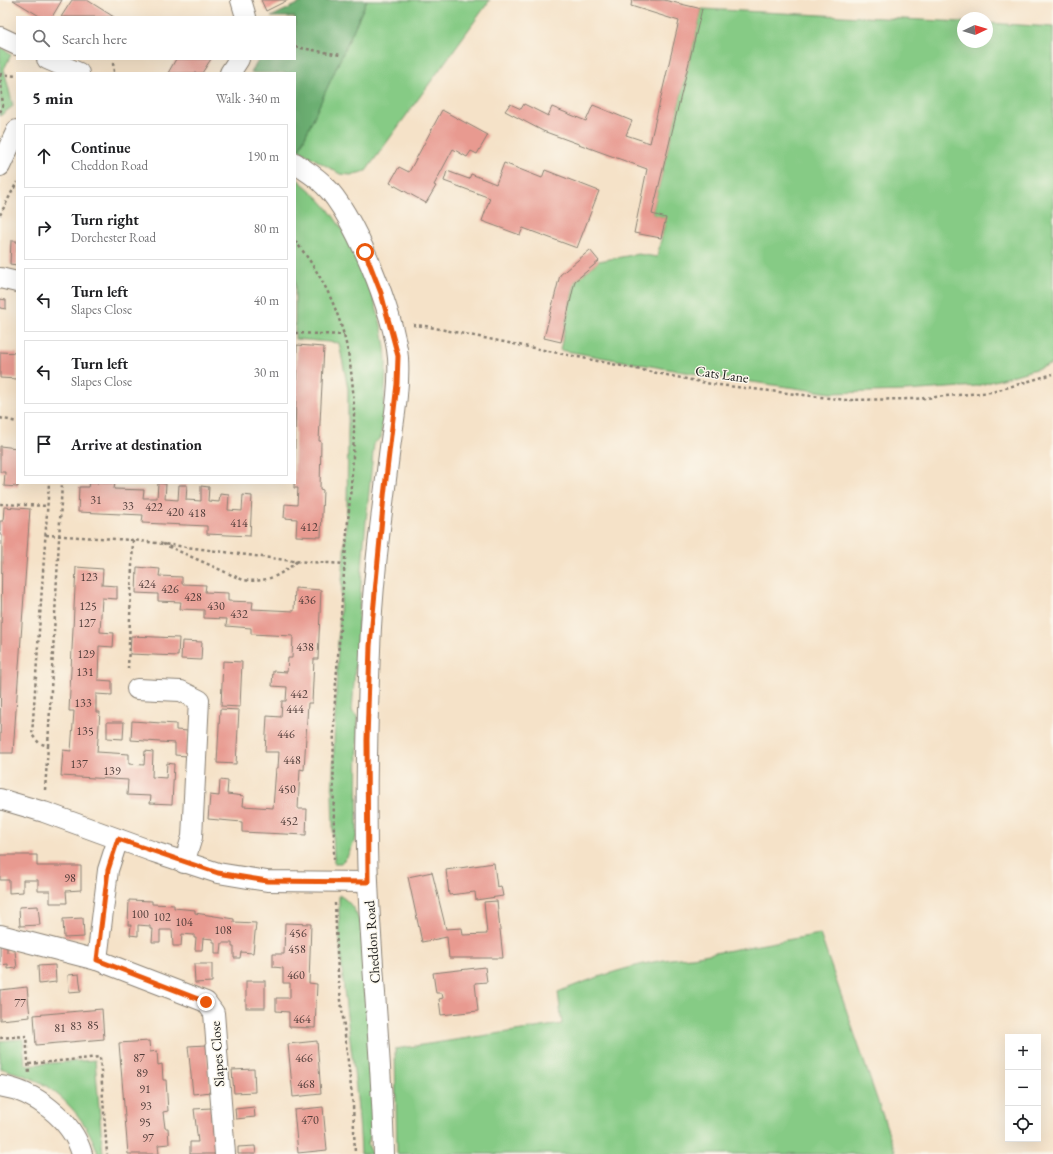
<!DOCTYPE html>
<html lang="en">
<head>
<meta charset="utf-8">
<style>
	:root { --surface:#fff; --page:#f2f2f2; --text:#202124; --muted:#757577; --line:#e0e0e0 }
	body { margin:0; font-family:"EB Garamond",serif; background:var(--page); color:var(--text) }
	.controls { position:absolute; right:12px; bottom:12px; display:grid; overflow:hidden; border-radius:0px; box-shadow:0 4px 16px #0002 }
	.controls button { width:36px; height:36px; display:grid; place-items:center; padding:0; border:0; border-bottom:1px solid var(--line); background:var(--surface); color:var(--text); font:20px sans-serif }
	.compass { position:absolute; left:957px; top:12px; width:36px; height:36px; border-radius:50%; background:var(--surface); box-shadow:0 4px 16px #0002; rotate:86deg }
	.stop { position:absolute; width:12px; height:12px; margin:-9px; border:3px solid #ea580c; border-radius:50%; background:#fff }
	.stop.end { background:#ea580c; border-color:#fff; box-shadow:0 1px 4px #0008 }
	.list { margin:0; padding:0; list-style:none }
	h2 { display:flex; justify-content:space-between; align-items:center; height:52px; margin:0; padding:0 16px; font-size:17px }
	h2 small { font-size:13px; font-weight:400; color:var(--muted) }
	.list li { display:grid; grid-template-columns:26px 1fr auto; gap:12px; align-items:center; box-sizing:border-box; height:64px; margin:0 8px 8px; padding:0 8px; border:1px solid var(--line); border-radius:0px }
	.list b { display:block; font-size:15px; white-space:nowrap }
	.list p { margin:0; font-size:13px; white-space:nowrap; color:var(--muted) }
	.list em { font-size:13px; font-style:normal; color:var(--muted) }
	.icon { flex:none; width:22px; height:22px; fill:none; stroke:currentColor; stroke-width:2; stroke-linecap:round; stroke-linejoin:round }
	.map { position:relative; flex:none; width:1053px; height:1154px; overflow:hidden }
	.search { position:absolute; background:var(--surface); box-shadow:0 4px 16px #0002; left:16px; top:16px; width:280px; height:44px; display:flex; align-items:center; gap:10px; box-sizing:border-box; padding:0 14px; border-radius:0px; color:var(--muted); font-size:15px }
	.panel { position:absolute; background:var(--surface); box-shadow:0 4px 16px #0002; left:16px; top:72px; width:280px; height:412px; border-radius:0px }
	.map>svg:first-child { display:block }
	.green { fill:#86cb85; stroke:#517450 }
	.forest { fill:#6caf72; stroke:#446647 }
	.building { fill:#e89a90 }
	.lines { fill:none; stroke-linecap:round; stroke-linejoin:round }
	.street-casing { stroke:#887f72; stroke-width:22 }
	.path { stroke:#887f72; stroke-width:2.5; stroke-dasharray:3 3; stroke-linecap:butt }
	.street { stroke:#fff; stroke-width:20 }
	.route { stroke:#ea580c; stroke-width:5 }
	.labels { text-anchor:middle; stroke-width:3; stroke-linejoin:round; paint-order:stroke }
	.number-label { font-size:12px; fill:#4f3c39 }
	.street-label { font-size:14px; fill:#1c1c1c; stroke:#fbf7ec }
</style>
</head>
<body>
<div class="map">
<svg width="1053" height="1154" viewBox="0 0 1053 1154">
	<rect width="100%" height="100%" fill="#fbf7ec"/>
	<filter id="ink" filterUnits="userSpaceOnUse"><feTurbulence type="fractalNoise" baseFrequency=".025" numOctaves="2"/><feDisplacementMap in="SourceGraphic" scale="8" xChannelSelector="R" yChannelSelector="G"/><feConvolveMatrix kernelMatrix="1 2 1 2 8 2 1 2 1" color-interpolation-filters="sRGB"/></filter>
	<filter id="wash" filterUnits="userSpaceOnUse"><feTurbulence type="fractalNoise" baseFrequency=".012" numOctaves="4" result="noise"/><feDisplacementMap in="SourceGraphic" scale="16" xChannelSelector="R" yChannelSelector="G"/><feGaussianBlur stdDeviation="0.9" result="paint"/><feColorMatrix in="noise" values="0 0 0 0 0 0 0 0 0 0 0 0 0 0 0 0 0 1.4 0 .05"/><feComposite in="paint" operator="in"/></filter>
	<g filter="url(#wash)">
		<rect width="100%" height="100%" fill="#f5e2c8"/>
		<g class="green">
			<path d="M367,0H490L366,171L351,175L340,174L299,150Z"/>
			<path d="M702,9L963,22V42H987V23L1053,27V364L977,386L905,391L831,393L702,375L560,350L575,281L599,261L638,254L657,257L666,218L652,214Z"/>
			<path d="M0,46L11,55L4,69L13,106L0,116Z"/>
			<path d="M295,177C306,187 318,196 328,209C357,246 386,317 386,364C386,389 383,413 381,438L374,443L364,541L352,711L358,718L357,836L347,857L341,863H334L332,796L338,641L347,509L348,423V389L339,343L295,339Z"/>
			<path d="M339,895C353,903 357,914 362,928L373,1079V1125L368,1144L372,1154H361C358,1067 337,982 339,895Z"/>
			<path d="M820,934L896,1154H397L395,1049L562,1024L558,992C598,976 648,959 692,957Z"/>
			<path d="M23,1039L25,1065L95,1060L103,1154H98C90,1127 70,1102 46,1086C33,1077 16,1073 0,1068V1041Z"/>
		</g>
		<path class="forest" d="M306,0H367L299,150L295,148V73H251L259,59H295V17H271Z"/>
		<g id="blocks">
			<g class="building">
				<path d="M13,0H62L52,17H41Z"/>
				<path d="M72,0H87L114,17H61Z"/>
				<path d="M261,0H288L266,11Z"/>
				<path d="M632,0H664L702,9L652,214L666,218L661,238L634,233L647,169L543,131L505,111L510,104L521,109L524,104L548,116L552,107L586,121L593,105L632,121L626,135L650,143L679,21L631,6Z"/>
				<path d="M176,59H211L202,73H168Z"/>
				<path d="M442,110L488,135L477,154L471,151L467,157L453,149L434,185L436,186L426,203L390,183L399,167L409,172Z"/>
				<path d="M504,163L542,178L545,170L599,191L577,248L523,228L520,235L482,221L490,198L444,181L447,171L469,179L471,174L496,184Z"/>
				<path d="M11,241H17V265L10,264Z"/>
				<path d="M590,250L599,261L575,281L561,342L544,338L560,275Z"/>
				<path d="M0,299L6,300V309L0,308Z"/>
				<path d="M297,345L324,347L319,441H321L320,489L323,490L321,537L296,536L297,519L284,518L285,504L297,505L298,488H294Z"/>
				<path d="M0,352L17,353V379L0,378Z"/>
				<path d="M0,446L17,448L18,487L4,486L5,472H0Z"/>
				<path d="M89,483H115L114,489L144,490L143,498H157L158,483L166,484L165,499L178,500L179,485H187L186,500L201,501V486L209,487L208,501L219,502L220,494L229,495L228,510L242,511L243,495L252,496L250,536L207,534V526L142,523L143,515L78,512L79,487H88Z"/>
				<path d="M4,507L30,509L13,753H0L2,535H0V521H3Z"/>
				<path d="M76,567L103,569L102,585L117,586V599L102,598L100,632L114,633L113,647L99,646L98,680L112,681V695L96,694V712H100L97,752L129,754V764L144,765L145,751L153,752L152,777L166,778L167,763L174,764L172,804L150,803L151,796L127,795L128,780L61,776L63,750L71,751L74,711H69Z"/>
				<path d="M137,567L160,569L159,576L182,577V584L206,585L205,592L228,593V601L253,602L252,609L294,611L295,588L321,590L318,659H314L312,703H308L304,770L300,769L298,809H307L306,835L242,832V822L208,819L210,795L219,796L220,780L228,781L227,794L244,796L243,806L273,808L276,768H278L279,752H265L267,716L281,717L282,701H286L287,687L272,686L273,671L287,672L288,658H292L293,636L251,634V628L226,626L227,619L204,618V610L180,609L181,602L158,601V594L136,593Z"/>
				<path d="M131,636L179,638L178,656L130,654Z"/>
				<path d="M182,641L202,642L201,660L181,659Z"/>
				<path d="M223,661L242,662L240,707L221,706Z"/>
				<path d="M220,709L239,710L236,764L217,763Z"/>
				<path d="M132,721L176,724V730L188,731L187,756L175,755V743L131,740Z"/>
				<path d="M107,722H124L123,739L107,738Z"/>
				<path d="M0,855H37V866H81V890L66,891L67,903H50V891H38V880H23V892L9,893V880H0Z"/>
				<path d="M494,863L497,887L501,886L503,896L476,900L475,892L449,895L446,870Z"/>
				<path d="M432,872L446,929L462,928L463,935L487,934L484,902L497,901L503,958H449L447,937L422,942L408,877Z"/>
				<path d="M129,900L152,901V904L174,905V908L195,910V913L234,919V922L256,923L253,953L241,952L240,958H234V947H232V943H222L221,954H215V942H213V939L203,938L202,950H195L196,938H194V935L182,934L181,946H173L172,930H160V942H152L153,929H150V926L138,925V936L130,935L131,925H128Z"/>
				<path d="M38,906L40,925L20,926L19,907Z"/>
				<path d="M83,918L84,937L64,938L63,919Z"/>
				<path d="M285,923L311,924L309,983L317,984L315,1028L289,1027V1012L276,1011V998H290V983H283V968L273,967V954H284Z"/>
				<path d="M0,946H7V952L15,951L17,968L8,969V964L0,965Z"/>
				<path d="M194,964H212V982L195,983Z"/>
				<path d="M55,965L56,982L39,984L38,966Z"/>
				<path d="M485,967L487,982L475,983L478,1011L441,1015L439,999L443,998L442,993H436L433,973Z"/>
				<path d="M79,974L81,991L69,992L68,975Z"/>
				<rect x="246" y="981" width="19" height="27"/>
				<path d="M27,987L30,1017L0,1020V990Z"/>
				<path d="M102,1009L104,1039L36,1045L34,1015Z"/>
				<path d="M149,1041L150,1052L157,1051L158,1065L162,1064L163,1080H166L168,1111L163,1112L165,1128H168L169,1144L158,1145L159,1154H128L119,1043Z"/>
				<path d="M317,1041L321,1094L293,1097L288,1044Z"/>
				<path d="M206,1045L211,1092L193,1094L188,1046Z"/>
				<path d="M254,1069L255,1092L234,1093L232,1070Z"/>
				<path d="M254,1107L255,1117L236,1119L235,1109Z"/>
				<path d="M323,1107L327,1150L298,1153L294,1110Z"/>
				<path d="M211,1108L215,1154H190V1142H198L194,1109Z"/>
				<path d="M255,1146L256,1154H238V1147Z"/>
			</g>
		</g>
	</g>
	<g filter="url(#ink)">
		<use href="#blocks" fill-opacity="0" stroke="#887f72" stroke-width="1"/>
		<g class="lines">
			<defs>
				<g id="street">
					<path d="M241,0L246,17"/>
					<path d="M0,37L17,45"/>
					<path d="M47,59L79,73"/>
					<path d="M230,73L239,59"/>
					<path d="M295,163C304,170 316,176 324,185C354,213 395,316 398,358C400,390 393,424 389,455C381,520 372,585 370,650C367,727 365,805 368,882C372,972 382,1063 384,1154"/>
					<path d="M0,166L17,130"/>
					<path d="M0,278L17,282"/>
					<path d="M137,689L181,691L199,700L192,837L184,863"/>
					<path d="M0,799L44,812L154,852L218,873L267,881L368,882"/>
					<path d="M0,935L97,960L206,1002L214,1013L225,1154"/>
					<path d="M97,960L108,870L118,839"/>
					<path d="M0,1086C34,1091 72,1119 82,1154"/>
				</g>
			</defs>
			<use href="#street" class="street-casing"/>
			<g class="path">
				<path d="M295,47L341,55"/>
				<path d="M113,63L114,72"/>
				<path d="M0,74L3,106L0,112"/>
				<path d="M0,74L17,76"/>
				<path d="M0,215L17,182"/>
				<path d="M295,241C369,332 356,425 347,533C343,582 340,632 336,682C332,741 334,800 334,860"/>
				<path d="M413,325L425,326L711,384L846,400L913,399L992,392L1053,374"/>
				<path d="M295,333L344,335"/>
				<path d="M0,418L17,422"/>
				<path d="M0,504L48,506"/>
				<path d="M46,535L133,540L293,561L345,564"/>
				<path d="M163,544L243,580C265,583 281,576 297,561"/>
				<path d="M128,669L133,540"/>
				<path d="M48,746L62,483"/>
				<path d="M45,790L48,746L39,743L32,735L49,483"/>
				<path d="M335,903L338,974L353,1105L355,1154"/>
				<path d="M0,1038L26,1036L29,1073"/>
				<path d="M29,1064L100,1057L107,1154"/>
			</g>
			<use href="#street" class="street"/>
		</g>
	</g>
	<g class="lines" filter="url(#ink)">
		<path class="route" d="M206,1002L97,960L108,870L118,839L218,873L267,881L368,882L367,740L370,646L384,496L397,384L398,356L381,293L365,252"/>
	</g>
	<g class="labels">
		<g class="number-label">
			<text x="96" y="504">31</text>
			<text x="128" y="510">33</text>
			<text x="154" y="511">422</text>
			<text x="175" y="516">420</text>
			<text x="197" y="517">418</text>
			<text x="239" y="527">414</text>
			<text x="309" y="531">412</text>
			<text x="89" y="581">123</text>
			<text x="147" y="588">424</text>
			<text x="170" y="593">426</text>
			<text x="193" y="601">428</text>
			<text x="307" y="604">436</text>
			<text x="88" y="610">125</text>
			<text x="216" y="610">430</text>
			<text x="239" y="618">432</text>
			<text x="87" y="627">127</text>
			<text x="305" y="651">438</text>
			<text x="86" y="658">129</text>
			<text x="85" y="676">131</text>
			<text x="299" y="698">442</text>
			<text x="83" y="707">133</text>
			<text x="295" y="713">444</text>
			<text x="85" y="735">135</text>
			<text x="286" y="738">446</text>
			<text x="292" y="764">448</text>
			<text x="79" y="768">137</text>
			<text x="112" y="775">139</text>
			<text x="287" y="793">450</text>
			<text x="289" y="825">452</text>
			<text x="70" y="882">98</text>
			<text x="140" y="918">100</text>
			<text x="162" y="921">102</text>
			<text x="184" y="926">104</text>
			<text x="223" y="934">108</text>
			<text x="298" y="937">456</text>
			<text x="297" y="953">458</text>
			<text x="296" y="979">460</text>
			<text x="20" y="1007">77</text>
			<text x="302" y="1023">464</text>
			<text x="93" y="1029">85</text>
			<text x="76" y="1030">83</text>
			<text x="60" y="1032">81</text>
			<text x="139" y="1062">87</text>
			<text x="304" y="1062">466</text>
			<text x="142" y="1077">89</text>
			<text x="306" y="1088">468</text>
			<text x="145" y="1093">91</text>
			<text x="146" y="1110">93</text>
			<text x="310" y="1124">470</text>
			<text x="145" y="1126">95</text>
			<text x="148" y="1142">97</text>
		</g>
		<g class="street-label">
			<text transform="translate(722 374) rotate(8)" y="5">Cats Lane</text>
			<text transform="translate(372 942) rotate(-94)" y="5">Cheddon Road</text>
			<text transform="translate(217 1054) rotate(-94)" y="5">Slapes Close</text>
		</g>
	</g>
</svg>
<div class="controls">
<button>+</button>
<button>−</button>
<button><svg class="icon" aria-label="locate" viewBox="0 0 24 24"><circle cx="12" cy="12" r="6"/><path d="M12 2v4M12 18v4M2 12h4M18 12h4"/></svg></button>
</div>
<svg class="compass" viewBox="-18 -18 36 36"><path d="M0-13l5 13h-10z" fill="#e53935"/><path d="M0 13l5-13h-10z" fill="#757577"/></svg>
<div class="stop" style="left:365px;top:252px"></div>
<div class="stop end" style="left:206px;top:1002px"></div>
<div class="search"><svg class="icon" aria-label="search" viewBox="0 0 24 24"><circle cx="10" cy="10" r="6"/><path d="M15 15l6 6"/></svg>Search here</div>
<section class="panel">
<h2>5 min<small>Walk · 340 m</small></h2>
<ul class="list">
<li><svg class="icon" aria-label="ahead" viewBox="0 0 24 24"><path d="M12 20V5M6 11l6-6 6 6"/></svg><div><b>Continue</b><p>Cheddon Road</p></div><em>190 m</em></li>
<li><svg class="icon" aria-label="right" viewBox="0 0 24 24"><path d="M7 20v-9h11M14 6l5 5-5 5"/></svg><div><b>Turn right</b><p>Dorchester Road</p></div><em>80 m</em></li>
<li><svg class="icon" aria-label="left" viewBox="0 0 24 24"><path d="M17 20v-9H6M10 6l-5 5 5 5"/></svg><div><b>Turn left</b><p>Slapes Close</p></div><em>40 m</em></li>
<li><svg class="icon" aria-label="left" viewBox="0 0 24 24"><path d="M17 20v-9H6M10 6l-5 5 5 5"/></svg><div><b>Turn left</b><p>Slapes Close</p></div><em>30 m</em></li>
<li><svg class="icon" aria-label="arrive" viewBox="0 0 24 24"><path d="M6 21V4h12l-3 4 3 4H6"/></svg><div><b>Arrive at destination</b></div></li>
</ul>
</section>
</div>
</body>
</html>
